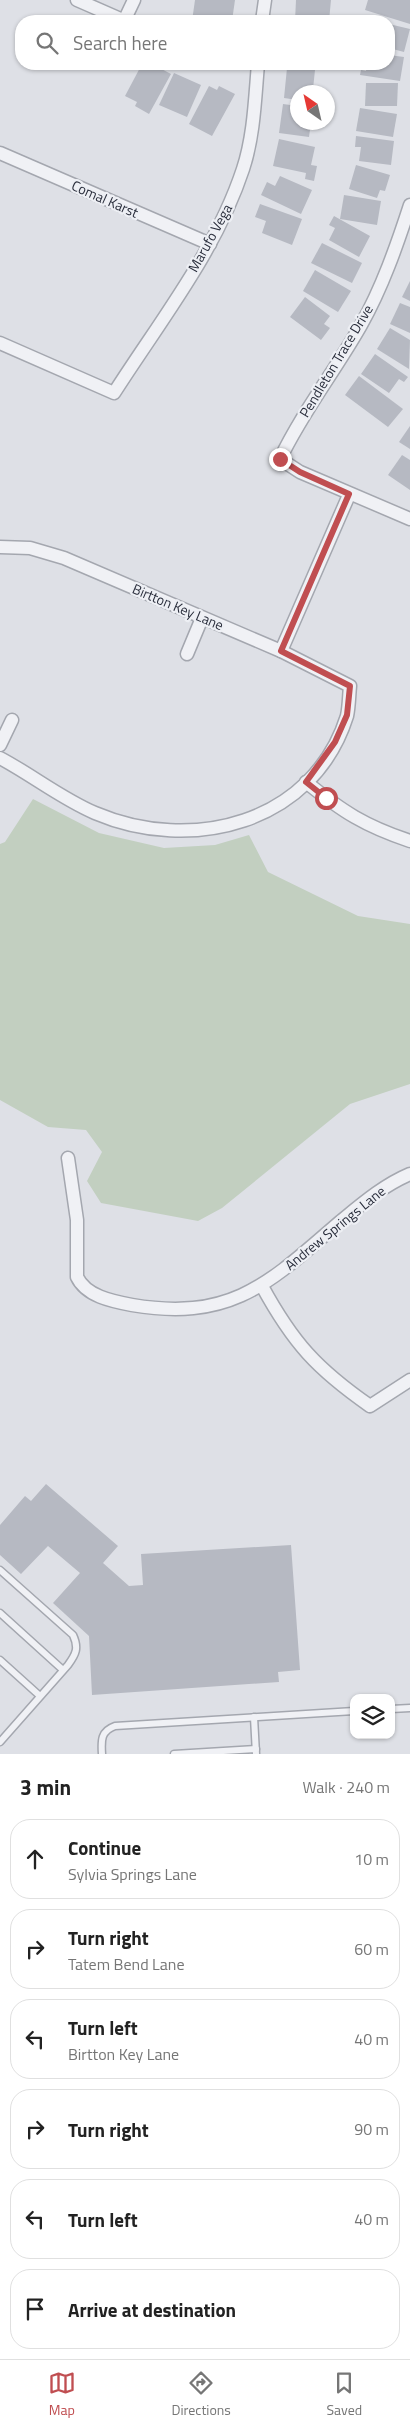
<!DOCTYPE html>
<html lang="en">
<head>
<meta charset="utf-8">
<style>
	:root { --surface:#fff; --page:#f2f2f2; --text:#222; --muted:#767676; --line:#e0e0e0; --accent:#c04e51 }
	body { margin:0; font-family:"Titillium Web",sans-serif; background:var(--page); color:var(--text) }
	.controls { position:absolute; right:15px; bottom:15px; display:grid; overflow:hidden; border-radius:10px; box-shadow:0 1px 4px #0004 }
	.controls button { width:45px; height:45px; display:grid; place-items:center; padding:0; border:0; border-bottom:1px solid var(--line); background:var(--surface); color:var(--text); font:25px sans-serif }
	.compass { position:absolute; left:290px; top:85px; width:45px; height:45px; border-radius:50%; background:var(--surface); box-shadow:0 1px 4px #0004; rotate:326deg }
	.stop { position:absolute; width:15px; height:15px; margin:-11px; border:4px solid #c04e51; border-radius:50%; background:#fff }
	.stop.end { background:#c04e51; border-color:#fff; box-shadow:0 1px 5px #0008 }
	.list { margin:0; padding:0; list-style:none }
	h2 { display:flex; justify-content:space-between; align-items:center; height:65px; margin:0; padding:0 20px; font-size:21px }
	h2 small { font-size:16px; font-weight:400; color:var(--muted) }
	.list li { display:grid; grid-template-columns:32px 1fr auto; gap:15px; align-items:center; box-sizing:border-box; height:80px; margin:0 10px 10px; padding:0 10px; border:1px solid var(--line); border-radius:20px }
	.list b { display:block; font-size:19px; white-space:nowrap }
	.list p { margin:0; font-size:16px; white-space:nowrap; color:var(--muted) }
	.list em { font-size:16px; font-style:normal; color:var(--muted) }
	.icon { flex:none; width:28px; height:28px; fill:none; stroke:currentColor; stroke-width:2; stroke-linecap:round; stroke-linejoin:round }
	.map { position:relative; flex:none; width:410px; height:1754px; overflow:hidden }
	.search { position:absolute; background:var(--surface); box-shadow:0 1px 4px #0004; left:15px; right:15px; top:15px; height:55px; display:flex; align-items:center; gap:12px; box-sizing:border-box; padding:0 18px; border-radius:20px; color:var(--muted); font-size:19px }
	.sheet { height:605px; background:var(--surface) }
	nav { display:flex; justify-content:space-around; align-items:center; box-sizing:border-box; height:70px; border-top:1px solid var(--line); background:var(--surface); font-size:14px; color:var(--muted) }
	nav a { display:grid; justify-items:center; gap:2px }
	nav .on { color:var(--accent) }
	.map>svg:first-child { display:block }
	.green { fill:#c2cfc0 }
	.building { fill:#b6b9c2 }
	.lines { fill:none; stroke-linecap:round; stroke-linejoin:round }
	.service-casing { stroke:#a4a7af; stroke-width:9 }
	.minor-casing { stroke:#a4a7af; stroke-width:15 }
	.service { stroke:#f0f1f5; stroke-width:6 }
	.minor { stroke:#f0f1f5; stroke-width:12 }
	.route { stroke:#c04e51; stroke-width:6 }
	.labels { text-anchor:middle; stroke-width:4.5; stroke-linejoin:round; paint-order:stroke }
	.street-label { font-size:14px; fill:#292d3b; stroke:#edeff4 }
</style>
</head>
<body>
<div class="map">
<svg width="410" height="1754" viewBox="0 0 410 1754">
	<rect width="100%" height="100%" fill="#dee0e6"/>
	<path class="green" d="M33,799L99,833L164,848L215,845L249,835L268,872L358,916L410,924V1084L350,1104L222,1208L198,1221L101,1203L87,1181L102,1152L86,1130L48,1127L0,1100V844L5,842Z"/>
	<g class="building">
		<path d="M195,0H235L232,21H192Z"/>
		<path d="M296,0H331L329,21H295Z"/>
		<path d="M368,0H410V24L365,10Z"/>
		<path d="M389,24L410,29L404,52L389,48Z"/>
		<path d="M389,55L404,57L400,81L360,75L361,70L366,71L367,64H389Z"/>
		<path d="M142,64H152L171,74L149,114L135,106L137,102L125,96Z"/>
		<path d="M287,68L315,70L313,89H318V92H298V100L284,98Z"/>
		<path d="M174,73L201,85L187,117L159,105Z"/>
		<path d="M366,83H398L397,106H365Z"/>
		<path d="M209,86L217,90L219,86L235,94L212,136L189,124Z"/>
		<path d="M283,104L298,106V122H311L309,137L279,133Z"/>
		<path d="M360,108L397,114L393,137L356,131Z"/>
		<path d="M356,136L394,141L391,165L359,161L361,147H355Z"/>
		<path d="M279,139L315,147L311,165L317,166L314,181L305,179L306,173L273,166Z"/>
		<path d="M356,165L390,175L385,191L380,190L377,198L349,189Z"/>
		<path d="M280,176L312,190L301,214L261,195L267,182L275,186Z"/>
		<path d="M344,195L381,201L377,225L340,219Z"/>
		<path d="M260,204L302,219L292,245L262,233L266,221L255,217Z"/>
		<path d="M334,216L370,236L359,257L329,240L335,228L329,225Z"/>
		<path d="M322,243L362,263L352,283L311,263Z"/>
		<path d="M315,270L351,291L338,312L303,291Z"/>
		<path d="M410,281V301L402,297Z"/>
		<path d="M305,297L330,316L324,324L330,328L321,340L290,317Z"/>
		<path d="M400,303L410,307V333L390,324Z"/>
		<path d="M390,328L410,340L409,369L377,349Z"/>
		<path d="M375,354L408,377L404,382L399,379L389,393L361,374Z"/>
		<path d="M359,376L403,409L388,427L345,395Z"/>
		<path d="M410,426V449L399,442Z"/>
		<path d="M402,455L410,460V490L388,475Z"/>
		<path d="M46,1484L118,1546L103,1563L129,1586L143,1585L141,1554L291,1545L300,1670L278,1672L279,1682L92,1695L89,1636L53,1603L80,1573L48,1546L21,1574L0,1555V1525L25,1496L31,1501Z"/>
	</g>
	<g class="lines">
		<defs>
			<g id="service">
				<path d="M0,1570L73,1635C79,1648 76,1654 68,1665L0,1742"/>
				<path d="M0,1613L63,1670"/>
				<path d="M0,1660L40,1696"/>
				<path d="M391,1709L410,1708"/>
				<path d="M254,1717L256,1754"/>
				<path d="M102,1754C101,1740 101,1731 115,1726L354,1711"/>
				<path d="M174,1754L256,1749"/>
			</g>
			<g id="minor">
				<path d="M77,0L125,21"/>
				<path d="M124,21L134,0"/>
				<path d="M262,21L265,0"/>
				<path d="M0,153L210,244"/>
				<path d="M410,205C397,245 382,288 361,325C335,371 303,411 280,459L300,472L410,519"/>
				<path d="M0,343L114,393C160,321 216,251 243,169C254,136 255,98 258,64"/>
				<path d="M0,547L30,548L64,558L281,651L350,686C349,696 349,707 347,716C313,824 191,854 95,813C62,799 32,775 0,758"/>
				<path d="M281,651L349,495"/>
				<path d="M187,654L202,618"/>
				<path d="M0,745L12,720"/>
				<path d="M306,782C343,812 365,826 410,841"/>
				<path d="M68,1158L77,1220V1277C86,1296 111,1301 132,1305C233,1322 270,1282 341,1221C363,1203 384,1185 410,1174"/>
				<path d="M262,1286C293,1343 317,1369 370,1406L410,1380"/>
			</g>
		</defs>
		<use href="#service" class="service-casing"/>
		<use href="#minor" class="minor-casing"/>
		<use href="#service" class="service"/>
		<use href="#minor" class="minor"/>
	</g>
	<g class="lines">
		<path class="route" d="M280,459L300,472L349,494L281,651L350,686L347,715L335,742L306,782L326,798"/>
	</g>
	<g class="labels">
		<g class="street-label">
			<text transform="translate(105 199) rotate(24)" y="5">Comal Karst</text>
			<text transform="translate(210 238) rotate(-61)" y="5">Marufo Vega</text>
			<text transform="translate(336 361) rotate(-59)" y="5">Pendleton Trace Drive</text>
			<text transform="translate(178 607) rotate(23)" y="5">Birtton Key Lane</text>
			<text transform="translate(335 1228) rotate(-39)" y="5">Andrew Springs Lane</text>
		</g>
	</g>
</svg>
<div class="controls">
<button><svg class="icon" aria-label="layers" viewBox="0 0 24 24"><path d="M12 4l9 5-9 5-9-5zM3 14l9 5 9-5"/></svg></button>
</div>
<svg class="compass" viewBox="-18 -18 36 36"><path d="M0-13l5 13h-10z" fill="#e53935"/><path d="M0 13l5-13h-10z" fill="#767676"/></svg>
<div class="stop" style="left:326px;top:798px"></div>
<div class="stop end" style="left:280px;top:459px"></div>
<div class="search"><svg class="icon" aria-label="search" viewBox="0 0 24 24"><circle cx="10" cy="10" r="6"/><path d="M15 15l6 6"/></svg>Search here</div>
</div>
<section class="sheet">
<h2>3 min<small>Walk · 240 m</small></h2>
<ul class="list">
<li><svg class="icon" aria-label="ahead" viewBox="0 0 24 24"><path d="M12 20V5M6 11l6-6 6 6"/></svg><div><b>Continue</b><p>Sylvia Springs Lane</p></div><em>10 m</em></li>
<li><svg class="icon" aria-label="right" viewBox="0 0 24 24"><path d="M7 20v-9h11M14 6l5 5-5 5"/></svg><div><b>Turn right</b><p>Tatem Bend Lane</p></div><em>60 m</em></li>
<li><svg class="icon" aria-label="left" viewBox="0 0 24 24"><path d="M17 20v-9H6M10 6l-5 5 5 5"/></svg><div><b>Turn left</b><p>Birtton Key Lane</p></div><em>40 m</em></li>
<li><svg class="icon" aria-label="right" viewBox="0 0 24 24"><path d="M7 20v-9h11M14 6l5 5-5 5"/></svg><div><b>Turn right</b></div><em>90 m</em></li>
<li><svg class="icon" aria-label="left" viewBox="0 0 24 24"><path d="M17 20v-9H6M10 6l-5 5 5 5"/></svg><div><b>Turn left</b></div><em>40 m</em></li>
<li><svg class="icon" aria-label="arrive" viewBox="0 0 24 24"><path d="M6 21V4h12l-3 4 3 4H6"/></svg><div><b>Arrive at destination</b></div></li>
</ul>
</section>
<nav>
<a class="on"><svg class="icon" aria-label="map" viewBox="0 0 24 24"><path d="M3 6l6-2 6 2 6-2v14l-6 2-6-2-6 2zM9 4v14M15 6v14"/></svg>Map</a>
<a><svg class="icon" aria-label="directions" viewBox="0 0 24 24"><path d="M12 3l9 9-9 9-9-9zM9 14v-3h6M13 9l2 2-2 2"/></svg>Directions</a>
<a><svg class="icon" aria-label="saved" viewBox="0 0 24 24"><path d="M7 4h10v16l-5-4-5 4z"/></svg>Saved</a>
</nav>
</body>
</html>
